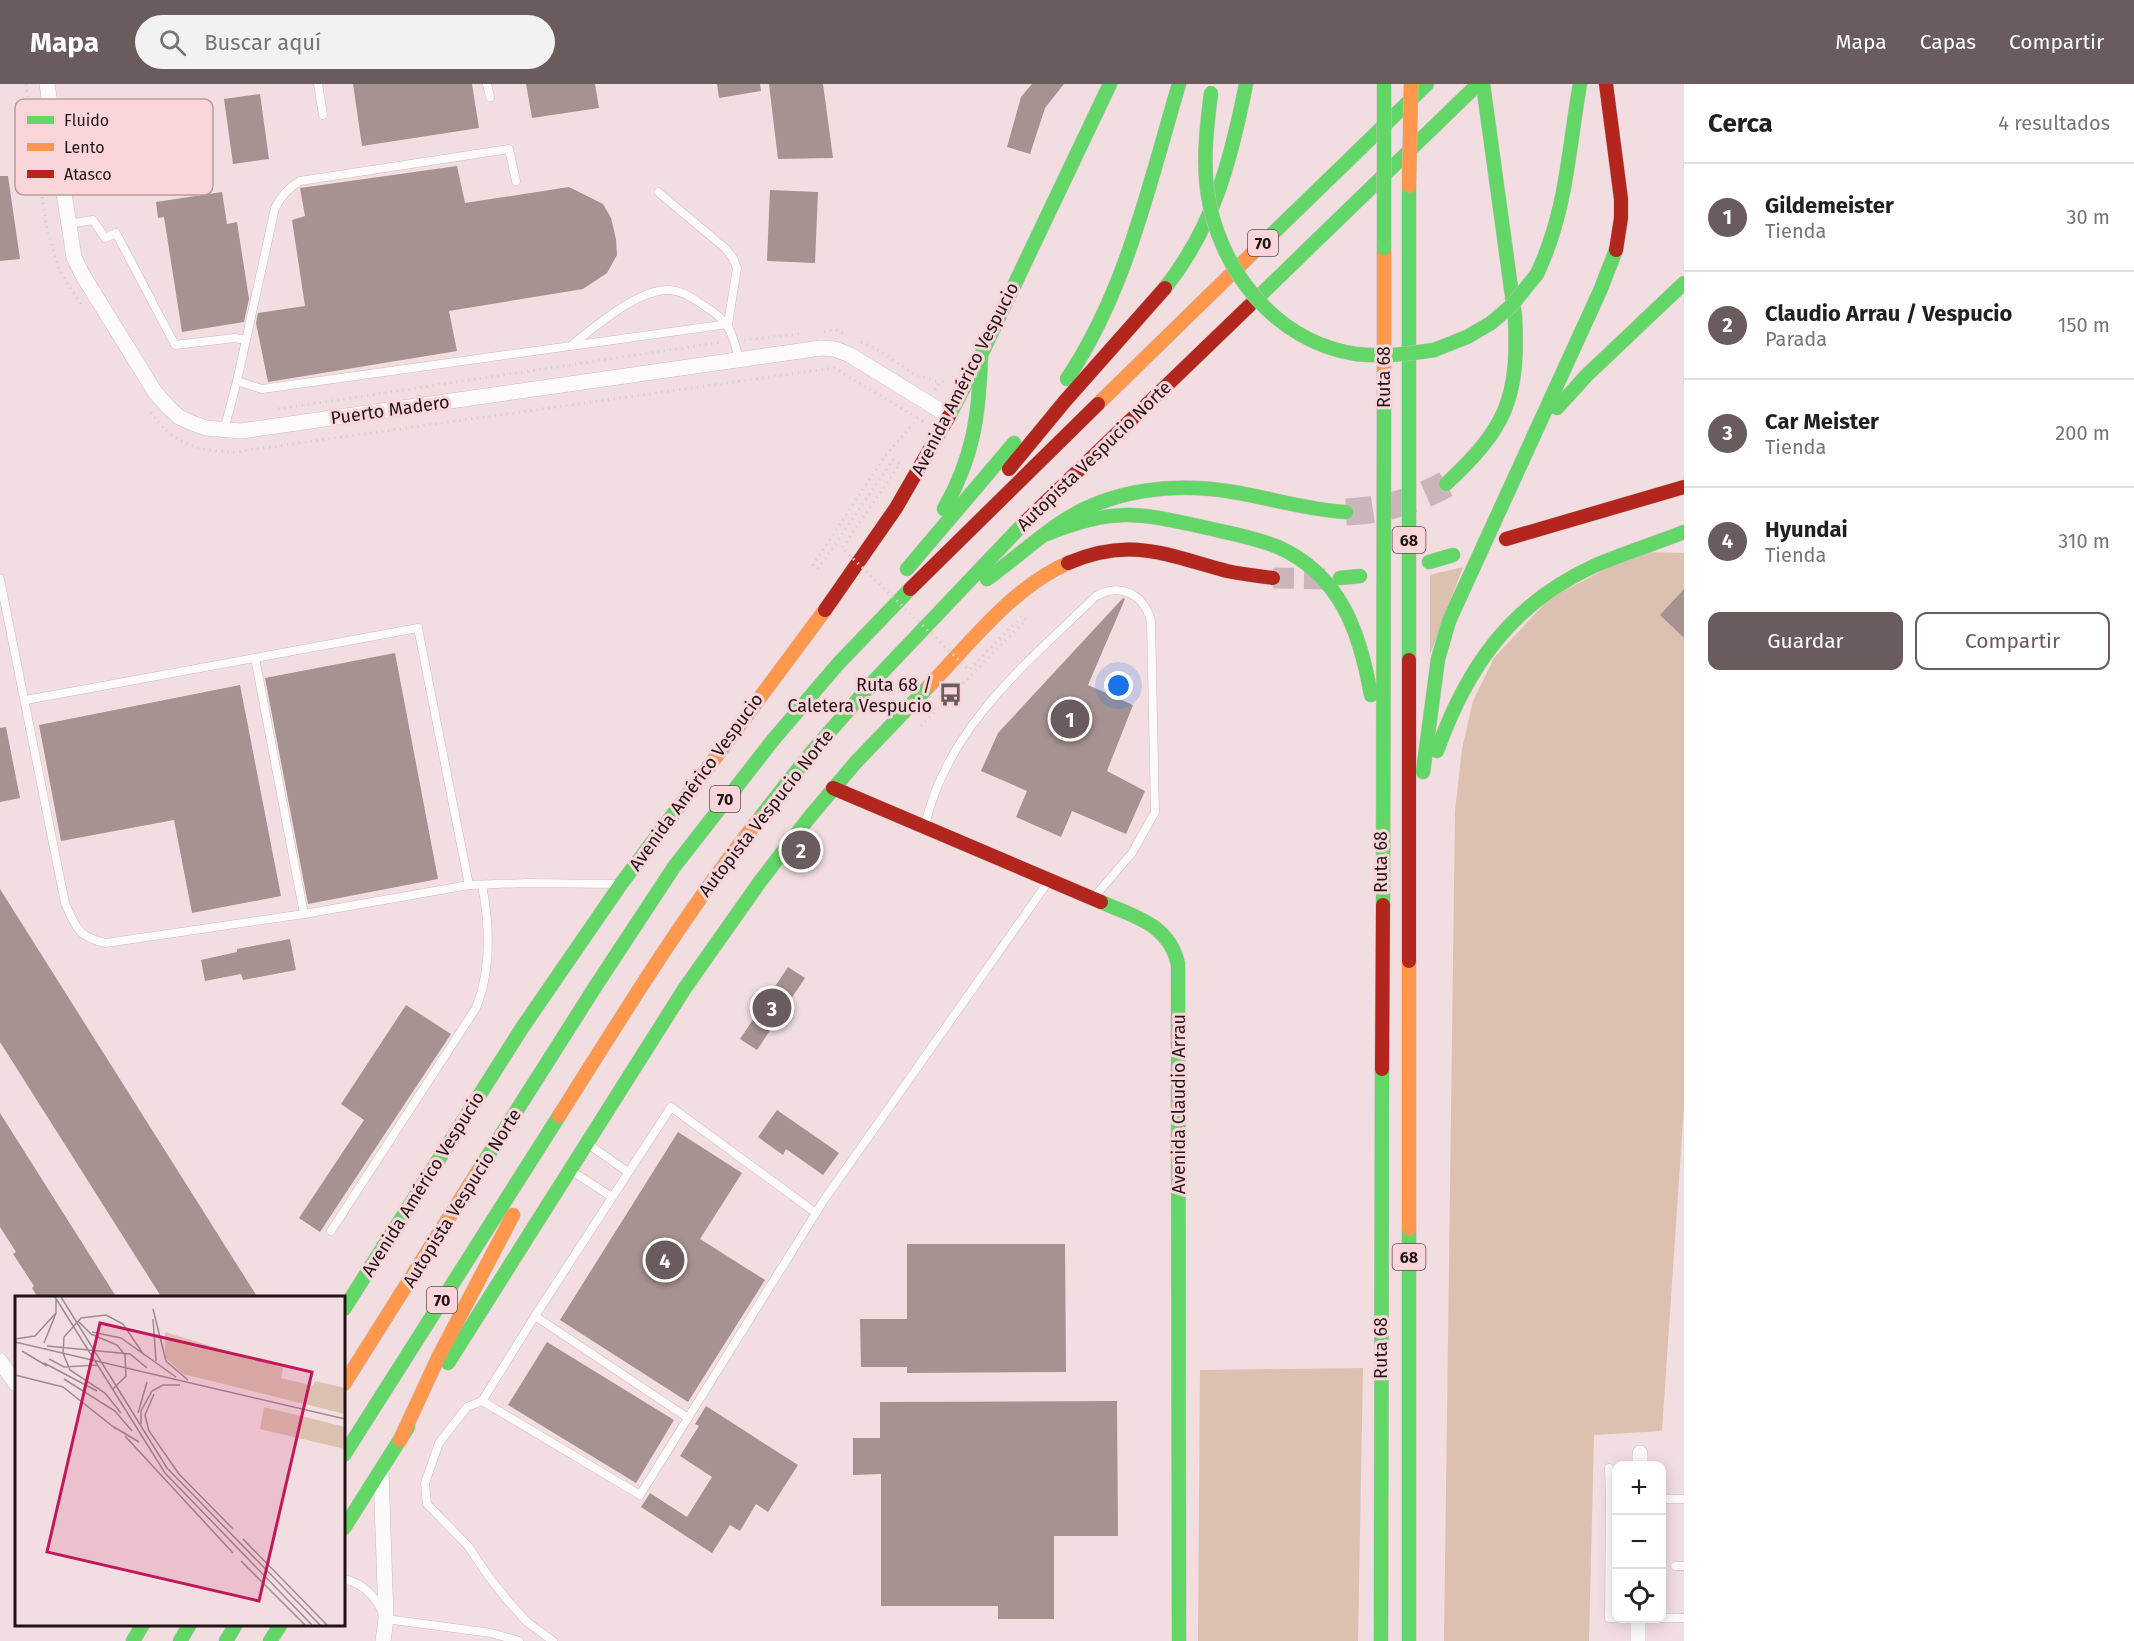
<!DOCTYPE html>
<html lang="es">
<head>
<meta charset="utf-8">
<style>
	:root { --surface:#fff; --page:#f2f2f2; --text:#202124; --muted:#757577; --line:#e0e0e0; --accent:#6a5b5d }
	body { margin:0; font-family:"Fira Sans",sans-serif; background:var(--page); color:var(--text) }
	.controls { position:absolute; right:18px; bottom:18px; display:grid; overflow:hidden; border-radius:12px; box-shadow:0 3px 15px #0003 }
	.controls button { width:54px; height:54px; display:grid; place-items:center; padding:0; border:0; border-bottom:2px solid var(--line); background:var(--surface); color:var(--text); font:30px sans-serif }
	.you { position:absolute; left:1119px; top:602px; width:21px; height:21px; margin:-15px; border:4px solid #fff; border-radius:50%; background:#1a73e8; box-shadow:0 0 0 9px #1a73e833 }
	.badge { display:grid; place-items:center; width:39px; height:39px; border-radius:50%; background:var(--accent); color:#fff; font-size:20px; font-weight:700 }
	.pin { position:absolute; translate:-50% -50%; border:3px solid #fff; box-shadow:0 2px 6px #0006 }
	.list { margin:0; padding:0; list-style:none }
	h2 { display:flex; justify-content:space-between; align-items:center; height:78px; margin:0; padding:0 24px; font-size:26px }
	h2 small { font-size:20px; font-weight:400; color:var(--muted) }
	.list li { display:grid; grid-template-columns:39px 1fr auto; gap:18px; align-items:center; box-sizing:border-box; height:108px; padding:0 24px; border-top:2px solid var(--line) }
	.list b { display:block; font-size:22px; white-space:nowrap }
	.list p { margin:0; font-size:20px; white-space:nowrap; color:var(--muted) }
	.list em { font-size:20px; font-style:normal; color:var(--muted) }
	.actions { display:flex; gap:12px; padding:18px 24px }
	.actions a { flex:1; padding:14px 0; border:2px solid var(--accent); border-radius:12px; text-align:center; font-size:21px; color:var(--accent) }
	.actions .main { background:var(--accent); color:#fff }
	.icon { flex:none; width:33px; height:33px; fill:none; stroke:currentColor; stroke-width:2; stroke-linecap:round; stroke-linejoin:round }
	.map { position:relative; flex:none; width:1684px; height:1557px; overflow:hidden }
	header { display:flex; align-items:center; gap:36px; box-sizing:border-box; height:84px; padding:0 30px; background:var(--accent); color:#fff }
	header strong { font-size:28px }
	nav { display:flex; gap:33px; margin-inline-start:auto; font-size:21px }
	.search { width:420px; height:54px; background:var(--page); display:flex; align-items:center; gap:15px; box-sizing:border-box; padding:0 21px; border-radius:33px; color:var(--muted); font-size:22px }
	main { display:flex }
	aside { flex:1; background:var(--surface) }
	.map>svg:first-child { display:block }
	.green { fill:#dcc0b0 }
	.building { fill:#a69290 }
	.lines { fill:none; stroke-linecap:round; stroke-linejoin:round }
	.secondary-tunnel { stroke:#c8b6b8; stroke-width:21; stroke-dasharray:21 10; stroke-linecap:butt }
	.highway-tunnel { stroke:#c8b6b8; stroke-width:27; stroke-dasharray:27 14; stroke-linecap:butt }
	.lane-casing { stroke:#ccbdbf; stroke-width:9 }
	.street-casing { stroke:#ccbdbf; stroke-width:16 }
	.fast-casing { stroke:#ccbdbf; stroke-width:15 }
	.slow-casing { stroke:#ccbdbf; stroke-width:15 }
	.jam-casing { stroke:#ccbdbf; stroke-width:15 }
	.path { stroke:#d8d2d3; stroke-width:3; stroke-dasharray:1.5 4.5; stroke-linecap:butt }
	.lane { stroke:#fdfafa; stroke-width:8 }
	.street { stroke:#fdfafa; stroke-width:15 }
	.fast { stroke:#63d668; stroke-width:14 }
	.slow { stroke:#ff974d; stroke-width:14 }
	.jam { stroke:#b3261e; stroke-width:14 }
	.fast-bridge-casing { stroke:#c9c0c2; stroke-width:15; stroke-linecap:butt }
	.slow-bridge-casing { stroke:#c9c0c2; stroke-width:15; stroke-linecap:butt }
	.path-bridge { stroke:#d8d2d3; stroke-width:3; stroke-dasharray:1.5 4.5; stroke-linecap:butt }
	.fast-bridge { stroke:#63d668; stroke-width:14 }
	.slow-bridge { stroke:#ff974d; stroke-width:14 }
	.labels { text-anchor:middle; stroke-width:6; stroke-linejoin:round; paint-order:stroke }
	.shield { fill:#fad6db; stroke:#624e51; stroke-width:1.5 }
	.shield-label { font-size:16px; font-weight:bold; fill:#211416 }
	.street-label { font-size:18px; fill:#211416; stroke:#fad6db }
	.poi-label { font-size:18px; fill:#211416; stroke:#fad6db; text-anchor:end }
	.inset-road { fill:none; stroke:#9e8d90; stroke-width:1.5 }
	.view { fill:#c2185b; fill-opacity:0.15; stroke:#c2185b; stroke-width:3 }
	.inset-edge { fill:none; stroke:#211416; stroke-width:3 }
	.key { fill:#fad6db; stroke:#b99ca0; stroke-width:1.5 }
	.key-label { font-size:16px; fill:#211416 }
</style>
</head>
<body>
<header>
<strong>Mapa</strong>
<div class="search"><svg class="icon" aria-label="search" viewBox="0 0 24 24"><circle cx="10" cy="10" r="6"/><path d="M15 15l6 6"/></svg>Buscar aquí</div>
<nav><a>Mapa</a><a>Capas</a><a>Compartir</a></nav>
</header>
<main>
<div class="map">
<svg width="1684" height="1557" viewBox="0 0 1684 1557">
	<rect width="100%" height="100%" fill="#f2dee1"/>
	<g class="green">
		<path d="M1639,468L1684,469V1022L1662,1347L1594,1351L1589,1557H1444L1455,727L1462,665L1473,617L1494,574L1550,514Z"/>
		<path d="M1463,483L1430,571V491Z"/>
		<path d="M1363,1284L1358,1557H1198L1200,1286Z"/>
	</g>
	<g class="building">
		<path d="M353,0H472L479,44L362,62Z"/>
		<path d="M526,0H595L599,24L532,34Z"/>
		<path d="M717,0H760L761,7L719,14Z"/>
		<path d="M769,0H823L833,74L778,75Z"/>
		<path d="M1032,0H1064L1045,24L1030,70L1007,63L1021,13Z"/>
		<path d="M260,10L269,75L233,80L224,15Z"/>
		<path d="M457,82L465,119L569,103L603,120L611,134L616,155L617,171L607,189L583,205L449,227L457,267L268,298L256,239L258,229L305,222L292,136L305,132L300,104Z"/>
		<path d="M0,92H8L20,175L0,177Z"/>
		<path d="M770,106L818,108L815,179L767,177Z"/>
		<path d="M222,108L227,140L237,138L249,215L244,238L182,248L164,133L158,134L156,118Z"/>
		<path d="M1684,505V554L1660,531Z"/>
		<path d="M1123,514L1125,515L1088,601L1133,621L1107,687L1145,707L1126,750L1072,727L1061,753L1016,733L1027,707L981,687L998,649Z"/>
		<path d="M395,569L438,795L308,820L265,594Z"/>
		<path d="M240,601L281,812L192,829L174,736L61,757L39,641Z"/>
		<path d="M6,643L20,714L0,718V644Z"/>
		<path d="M0,805L258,1214H162L0,958Z"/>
		<path d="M290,855L296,886L243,896L241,890L205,897L201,876L237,868V865Z"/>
		<path d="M788,883L805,894L757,966L740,955Z"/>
		<path d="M406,921L451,950L320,1148L299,1134L364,1036L341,1020Z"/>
		<path d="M777,1026L839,1069L823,1091L786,1065L783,1071L758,1053Z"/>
		<path d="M0,1029L117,1214H38L32,1204L34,1202L13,1170L16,1168L0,1143Z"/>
		<path d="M678,1048L742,1089L700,1155L765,1196L688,1318L560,1236Z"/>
		<path d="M907,1160H1065L1066,1288L907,1289V1283H861L860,1235H907Z"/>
		<path d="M547,1258L674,1336L636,1399L508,1321Z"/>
		<path d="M1117,1317L1118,1452H1054V1535H998V1522H881V1390L853,1391V1354H880V1318Z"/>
		<path d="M706,1322L798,1381L768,1428L756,1420L740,1447L730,1441L712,1469L641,1423L650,1409L687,1433L712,1393L680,1372L699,1342L695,1340Z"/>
	</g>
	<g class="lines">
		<path class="secondary-tunnel" d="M1273,494L1332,495"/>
		<path class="highway-tunnel" d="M1346,428C1383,426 1414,418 1446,400"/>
		<defs>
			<g id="lane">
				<path d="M318,0L323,31"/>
				<path d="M487,0L490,13"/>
				<path d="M68,140L93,136L105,154L116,149L175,261L235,254L246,256"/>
				<path d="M574,259C597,241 640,204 670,206C683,207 692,214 703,221C729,237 732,246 739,276"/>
				<path d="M237,297L262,305L728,240L737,184L733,174L725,164L658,108"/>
				<path d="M224,346L237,297L275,124C281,112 288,104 300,97L509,65L516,97"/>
				<path d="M0,495L65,819C76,844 78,853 106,859L304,830L469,801L527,799L616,800"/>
				<path d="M255,574L304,830"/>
				<path d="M26,616L418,544L469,801"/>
				<path d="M925,741C948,642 1027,579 1096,512C1121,498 1145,511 1151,538L1155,728L1132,769L1094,813"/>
				<path d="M588,1060L628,1088"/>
				<path d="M570,1086L612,1113"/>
				<path d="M331,1147L476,924C492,884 490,842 482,801"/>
				<path d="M535,1232L671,1023L816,1129"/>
				<path d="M482,1317L640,1411L688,1334"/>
				<path d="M1609,1384L1610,1415H1616"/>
				<path d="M1610,1415L1609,1534H1616"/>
				<path d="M1662,1415H1684"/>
				<path d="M1675,1482H1684"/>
				<path d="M344,1495C366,1500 377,1515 386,1535L491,1549L519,1557"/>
				<path d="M1662,1534H1684"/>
				<path d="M553,1557L527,1538L508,1517L489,1493L468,1462L427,1420L425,1399L439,1359L467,1323L482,1317L535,1232L688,1334L824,1116L1048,798"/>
			</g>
			<g id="street">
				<path d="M47,0L74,173L82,190L155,308L168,323L179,333L192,339L206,344L241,347L821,264L835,265L850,271L949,332"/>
				<path d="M0,1277L16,1300"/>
				<path d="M1640,1382V1369"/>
				<path d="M381,1386L386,1535L383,1557"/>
				<path d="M1638,1557V1534"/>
			</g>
			<g id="fast">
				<path d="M1409,102V576"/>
				<path d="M1267,155L1427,0"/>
				<path d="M1537,190C1567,126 1568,68 1580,0"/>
				<path d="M1165,204C1214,142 1231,76 1246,0"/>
				<path d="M1249,222L1478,0"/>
				<path d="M1434,266L1467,253L1491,239"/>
				<path d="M1067,295C1126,207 1149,101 1179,0"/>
				<path d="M1557,324L1587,291L1684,199"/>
				<path d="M949,332L981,271L1110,0"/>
				<path d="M1446,400C1506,344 1519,315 1515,233L1483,0"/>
				<path d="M944,425C974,372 979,331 981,271"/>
				<path d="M1047,450C1111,424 1137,428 1203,443C1228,449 1254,453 1278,463C1341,491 1360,549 1371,611"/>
				<path d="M1429,478L1453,471"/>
				<path d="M907,485L1014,359"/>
				<path d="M1340,494L1360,492"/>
				<path d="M987,495C1012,477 1035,456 1060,439C1111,405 1174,398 1233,408C1271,414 1307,426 1346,428"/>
				<path d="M1437,667C1467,583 1511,520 1594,482C1624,469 1654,460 1684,448"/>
				<path d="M1423,688L1438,575L1449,537L1600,207L1616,166"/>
				<path d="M759,735L810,670L874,597L1025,438"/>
				<path d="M1101,818C1135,833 1169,840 1178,880L1179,1557"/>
				<path d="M1383,821L1384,316"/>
				<path d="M477,1089L597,900L674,783L773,656L838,580L910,505"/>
				<path d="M1409,1145V1557"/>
				<path d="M344,1225L522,944L621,800L704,689"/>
				<path d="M448,1279L685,904L759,799L808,735L856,678L929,602"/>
				<path d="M344,1371L559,1032"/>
				<path d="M344,1444L408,1343"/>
				<path d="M133,1557L143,1540"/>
				<path d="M180,1557L190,1540"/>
				<path d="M226,1557L236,1540"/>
				<path d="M270,1557L281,1540"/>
				<path d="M1381,1557L1382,985"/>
			</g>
			<g id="slow">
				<path d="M1384,316V164"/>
				<path d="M1098,320L1267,155"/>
				<path d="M929,602C970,559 1013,503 1068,479"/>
				<path d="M704,689L825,526"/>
				<path d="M1409,877V1145"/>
				<path d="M559,1032C623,931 685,829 759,735"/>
				<path d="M344,1300L477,1089"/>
				<path d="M400,1356L439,1272L513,1131"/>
			</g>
			<g id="jam">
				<path d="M1606,0L1621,115V134L1616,166"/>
				<path d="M1009,385L1065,317L1165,204"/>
				<path d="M1025,438L1249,222"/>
				<path d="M1506,455L1684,403"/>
				<path d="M1068,479C1131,452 1166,471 1227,487C1242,490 1258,492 1273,494"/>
				<path d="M910,505L1098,320"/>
				<path d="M825,526L896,424L949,332"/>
				<path d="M1409,576V877"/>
				<path d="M833,704L1101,818"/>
				<path d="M1382,985L1383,821"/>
			</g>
		</defs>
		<use href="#lane" class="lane-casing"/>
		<use href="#street" class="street-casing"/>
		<use href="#fast" class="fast-casing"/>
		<use href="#slow" class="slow-casing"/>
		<use href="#jam" class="jam-casing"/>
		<g class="path">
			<path d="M26,0L46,140L59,186L82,222"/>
			<path d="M824,248L836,246L847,251"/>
			<path d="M744,256L800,250"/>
			<path d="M861,258L877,265L914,290L939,298"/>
			<path d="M935,306L939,298L948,297"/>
			<path d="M278,325L722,258"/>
			<path d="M151,328C170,359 200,368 235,368L834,284L918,334L920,332"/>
			<path d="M818,485L813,481L885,372L918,334L925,339"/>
		</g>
		<use href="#lane" class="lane"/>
		<use href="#street" class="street"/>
		<use href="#fast" class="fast"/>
		<use href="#slow" class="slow"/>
		<use href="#jam" class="jam"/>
		<defs>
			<g id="fast-bridge">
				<path d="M1384,0V164"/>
				<path d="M1211,9C1207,41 1203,73 1207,105C1217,184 1275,258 1356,270C1383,273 1408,270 1434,266"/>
				<path d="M1491,239L1512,221L1537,190"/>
			</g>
			<path id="slow-bridge" d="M1409,102L1411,0"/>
		</defs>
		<use href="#fast-bridge" class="fast-bridge-casing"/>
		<use href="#slow-bridge" class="slow-bridge-casing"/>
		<path class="path-bridge" d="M818,485L893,376L900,380L842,464L969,586L1022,532L1026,536L919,644"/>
		<use href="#fast-bridge" class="fast-bridge"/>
		<use href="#slow-bridge" class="slow-bridge"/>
	</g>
	<defs>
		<symbol id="bus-bare" viewBox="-9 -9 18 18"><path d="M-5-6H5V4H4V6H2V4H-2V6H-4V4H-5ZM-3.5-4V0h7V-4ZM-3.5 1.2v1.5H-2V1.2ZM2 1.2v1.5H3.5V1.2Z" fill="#6a5b5d" stroke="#fad6db" stroke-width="2.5" paint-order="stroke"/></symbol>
	</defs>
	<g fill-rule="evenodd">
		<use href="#bus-bare" x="934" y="594" width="33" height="33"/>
	</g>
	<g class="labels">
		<g class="shield">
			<rect x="1248" y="146" width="30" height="26" rx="4.5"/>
			<rect x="1392.5" y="443" width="33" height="26" rx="4.5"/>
			<rect x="710" y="702" width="30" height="26" rx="4.5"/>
			<rect x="1392.5" y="1160" width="33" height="26" rx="4.5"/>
			<rect x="427" y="1203" width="30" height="26" rx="4.5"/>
		</g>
		<g class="shield-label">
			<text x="1263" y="165">70</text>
			<text x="1409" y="462">68</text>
			<text x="725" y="721">70</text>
			<text x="1409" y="1179">68</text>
			<text x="442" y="1222">70</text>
		</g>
		<g class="street-label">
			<text transform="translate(1384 293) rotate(-90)" y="6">Ruta 68</text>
			<text transform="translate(965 295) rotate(-63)" y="6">Avenida Américo Vespucio</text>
			<text transform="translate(390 326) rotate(-8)" y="6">Puerto Madero</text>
			<text transform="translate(1094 372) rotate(-44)" y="6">Autopista Vespucio Norte</text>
			<text transform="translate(696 698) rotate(-54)" y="6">Avenida Américo Vespucio</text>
			<text transform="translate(766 729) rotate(-52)" y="6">Autopista Vespucio Norte</text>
			<text transform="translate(1381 778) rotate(-90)" y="6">Ruta 68</text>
			<text transform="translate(1179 1020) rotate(-90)" y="6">Avenida Claudio Arrau</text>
			<text transform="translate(423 1100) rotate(-58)" y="6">Avenida Américo Vespucio</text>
			<text transform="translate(462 1114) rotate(-58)" y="6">Autopista Vespucio Norte</text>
			<text transform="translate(1381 1264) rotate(-90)" y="6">Ruta 68</text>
		</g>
		<g class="poi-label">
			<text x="932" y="607">Ruta 68 /<tspan x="932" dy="21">Caletera Vespucio</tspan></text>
		</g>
	</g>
	<g transform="translate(15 1212)">
		<rect width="330" height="330" fill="#f2dee1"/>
		<path d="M150,36L268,72L266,82L298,90L300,85L330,92V118L168,78L150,61ZM249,111L330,131V153L245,133Z" fill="#dcc0b0"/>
		<path class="inset-road" d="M40,1L150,177L297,329M46,1L152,172L305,329M138,13L151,65L173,84M138,23L141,65M63,25L76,38L102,49L110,59L111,80L98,93M77,36L106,42L161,81M0,43L20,40L41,17M0,46L330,123M29,47L41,17V4M32,50L115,58L132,72M7,55L32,70M34,63L49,71L82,69M29,67L82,95M0,79L48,91L101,133M49,83L100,115L117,135M139,98L130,119L134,135L164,178L218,233M106,117L90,97L55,74L48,57L49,41L66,22L91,19L108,28L129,59M123,117L132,86M126,128V115L137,95L148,89H165M99,131L124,146M110,140L218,257M228,243L312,329M226,265L290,329"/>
		<path class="view" d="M85,27L297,76L244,305L32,256Z"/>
		<rect width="330" height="330" class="inset-edge"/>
	</g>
	<rect x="15" y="15" width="198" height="96" rx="9" class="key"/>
	<rect x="27" y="32" width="27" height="8" fill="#63d668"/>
	<rect x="27" y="59" width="27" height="8" fill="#ff974d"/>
	<rect x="27" y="86" width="27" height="8" fill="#b3261e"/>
	<g class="key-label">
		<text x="64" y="42">Fluido</text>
		<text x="64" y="69">Lento</text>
		<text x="64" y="96">Atasco</text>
	</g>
</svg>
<div class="controls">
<button>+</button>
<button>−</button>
<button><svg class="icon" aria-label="locate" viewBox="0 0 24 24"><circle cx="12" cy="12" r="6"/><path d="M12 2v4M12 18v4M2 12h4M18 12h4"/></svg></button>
</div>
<div class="you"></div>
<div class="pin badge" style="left:1070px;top:635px">1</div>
<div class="pin badge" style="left:801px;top:766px">2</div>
<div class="pin badge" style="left:772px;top:924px">3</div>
<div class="pin badge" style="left:665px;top:1176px">4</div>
</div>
<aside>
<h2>Cerca<small>4 resultados</small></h2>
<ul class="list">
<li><span class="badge">1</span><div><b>Gildemeister</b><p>Tienda</p></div><em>30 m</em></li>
<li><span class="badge">2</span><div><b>Claudio Arrau / Vespucio</b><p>Parada</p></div><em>150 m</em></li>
<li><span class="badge">3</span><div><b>Car Meister</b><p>Tienda</p></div><em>200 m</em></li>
<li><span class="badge">4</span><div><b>Hyundai</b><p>Tienda</p></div><em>310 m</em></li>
</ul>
<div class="actions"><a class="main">Guardar</a><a>Compartir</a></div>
</aside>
</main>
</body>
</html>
